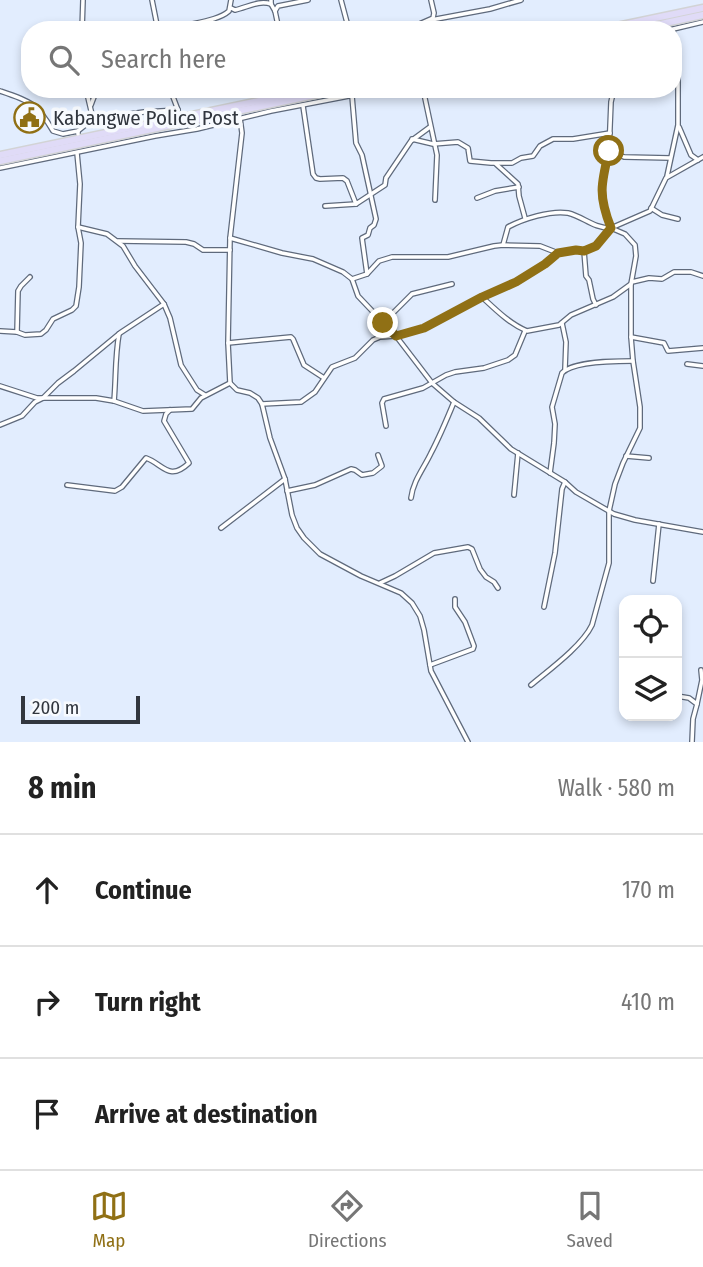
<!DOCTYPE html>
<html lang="en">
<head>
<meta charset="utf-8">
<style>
	:root { --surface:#fff; --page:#f6f6f6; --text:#222; --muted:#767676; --line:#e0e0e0; --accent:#907015 }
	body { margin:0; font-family:"Fira Sans Condensed",sans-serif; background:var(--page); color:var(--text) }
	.controls { position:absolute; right:21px; bottom:21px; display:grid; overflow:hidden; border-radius:14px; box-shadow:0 4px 10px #0003 }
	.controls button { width:63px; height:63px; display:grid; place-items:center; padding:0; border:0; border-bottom:2px solid var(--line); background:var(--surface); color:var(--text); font:35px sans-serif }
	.scale { position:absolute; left:21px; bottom:18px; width:119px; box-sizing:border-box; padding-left:7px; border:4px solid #31363e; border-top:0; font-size:19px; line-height:24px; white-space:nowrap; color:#31363e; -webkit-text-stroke:5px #f7fafe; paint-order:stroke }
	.stop { position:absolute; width:21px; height:21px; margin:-16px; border:5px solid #907015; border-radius:50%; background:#fff }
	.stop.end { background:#907015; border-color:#fff; box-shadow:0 2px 7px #0008 }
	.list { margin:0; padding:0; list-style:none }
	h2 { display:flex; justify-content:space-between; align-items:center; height:91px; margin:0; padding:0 28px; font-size:30px }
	h2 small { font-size:23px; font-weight:400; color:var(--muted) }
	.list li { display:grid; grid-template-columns:46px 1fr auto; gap:21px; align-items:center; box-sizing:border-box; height:112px; padding:0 28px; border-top:2px solid var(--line) }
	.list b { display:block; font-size:26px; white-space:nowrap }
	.list em { font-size:23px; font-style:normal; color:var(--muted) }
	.icon { flex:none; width:38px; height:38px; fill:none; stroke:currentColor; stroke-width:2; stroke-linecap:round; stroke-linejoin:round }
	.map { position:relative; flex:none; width:703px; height:742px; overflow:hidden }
	.search { position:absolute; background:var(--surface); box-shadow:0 4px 10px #0003; left:21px; right:21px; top:21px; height:77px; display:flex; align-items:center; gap:18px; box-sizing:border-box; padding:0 24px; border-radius:28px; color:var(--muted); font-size:26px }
	.sheet { height:427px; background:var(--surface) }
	nav { display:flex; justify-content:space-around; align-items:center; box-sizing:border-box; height:98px; border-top:2px solid var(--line); background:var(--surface); font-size:19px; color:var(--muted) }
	nav a { display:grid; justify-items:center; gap:4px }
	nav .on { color:var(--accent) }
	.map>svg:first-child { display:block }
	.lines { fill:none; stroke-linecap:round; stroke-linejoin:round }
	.street-casing { stroke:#5f6a7c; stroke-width:6 }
	.primary-casing { stroke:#d2d3d5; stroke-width:9 }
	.street { stroke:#fff; stroke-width:3.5 }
	.primary { stroke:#e0dbf7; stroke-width:6 }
	.route { stroke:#907015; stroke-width:9 }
	.labels { text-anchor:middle; stroke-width:7; stroke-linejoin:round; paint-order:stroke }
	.poi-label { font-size:21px; fill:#31363e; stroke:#f7fafe; text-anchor:start }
</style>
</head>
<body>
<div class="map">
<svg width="703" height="742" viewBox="0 0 703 742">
	<rect width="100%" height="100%" fill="#e2edfe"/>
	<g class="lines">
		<defs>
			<g id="street">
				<path d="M152,0L158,30"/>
				<path d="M271,0V4L275,11L279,30"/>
				<path d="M341,0L349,30"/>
				<path d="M231,8L235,10C248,7 259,0 271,4"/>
				<path d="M275,11L278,6L308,0"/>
				<path d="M431,20L490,9L521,0"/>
				<path d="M82,30L83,0"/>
				<path d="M170,30C187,23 217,22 229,11L231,0"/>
				<path d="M412,30L417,25L433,18L434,13L431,0"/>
				<path d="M669,30L703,22"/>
				<path d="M86,89L93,119"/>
				<path d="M170,89L178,110"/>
				<path d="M423,89L437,155L435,200"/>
				<path d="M0,91C30,101 37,103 53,131L63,134L78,131V134"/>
				<path d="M352,96L356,143L362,155L376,219L374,225L370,228L368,235L362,238L367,274"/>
				<path d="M91,105L97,89"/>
				<path d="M303,106L313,174L316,178L320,179L343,178L347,181L356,204L385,185L386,178L411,141L430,127"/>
				<path d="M240,118L242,133L230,238L228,343L230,383L237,390L250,393L258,398L262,404L270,438L285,479L292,515L297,528L304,538L320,554L361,576L401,593L412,603L420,616L424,630L431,671L468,742"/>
				<path d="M679,127L691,155L698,160"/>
				<path d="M78,131L93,119L144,112L178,110"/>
				<path d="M412,139L433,144L458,142L468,148L470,161L491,163H512L521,158L533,156L540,146L553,139H573L610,133"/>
				<path d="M609,151L624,157L670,158"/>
				<path d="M496,164L518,184L519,196L525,218"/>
				<path d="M0,168L155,136L197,129L271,111L385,89"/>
				<path d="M667,176L678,125V82L673,30"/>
				<path d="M477,198L495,191L519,187"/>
				<path d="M325,206L356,204"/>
				<path d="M651,208L662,215L678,219"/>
				<path d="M78,227L107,234L123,246L135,266L164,304L170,318L181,365L197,390L205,395"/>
				<path d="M230,238L282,253L313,259L343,272L352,279L358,296L396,336L432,383L454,402L479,418L511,449L565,482L576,492L614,514L635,520L703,532"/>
				<path d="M118,241L186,242L194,244L203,250H230"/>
				<path d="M503,245L508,227C523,219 551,210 568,213C584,217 593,228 611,228"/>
				<path d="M584,251L586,276L589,280L593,299L596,305"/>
				<path d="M352,279L367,274L379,261L392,257H448L494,246L503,245L540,246L558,253"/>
				<path d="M632,282L649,278L662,279L674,272H691L703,276"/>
				<path d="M482,297C496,310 510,324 527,331L559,325L571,315L613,297L631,284"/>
				<path d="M383,323L412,294L452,284"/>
				<path d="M562,323L566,342L565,369"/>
				<path d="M0,331L17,332L25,335L41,334L46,330L53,319L72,310L76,306L79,287L81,243L78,227L80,184L77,153"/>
				<path d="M17,332L18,291L21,286L30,277"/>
				<path d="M631,337L664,343L668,351L703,348"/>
				<path d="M228,343L291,337L293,339L304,365L324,378"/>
				<path d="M687,364L703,366"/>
				<path d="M0,386L37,398H96L114,401L143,411L192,409L201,398L230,383"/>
				<path d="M114,401C116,379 115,356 119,334"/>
				<path d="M262,404L301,402L315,392L332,367L355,358L373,340L380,337L396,336L424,328L482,297L516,282L545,264L558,253L576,250L584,251L596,246L611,228L650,211L666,178L703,157"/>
				<path d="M0,425L22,416L35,402L43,398L58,383L74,371L120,333L164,304"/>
				<path d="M386,426L382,403L384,399L423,388L446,375L455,372L484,368L508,360L515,355L525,331"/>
				<path d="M626,456L649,458"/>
				<path d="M550,473L554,443L555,424L552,407L562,373C573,361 616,361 633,361"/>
				<path d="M67,485L115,491L122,487L146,458C163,464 169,482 189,463L164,421L166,414L170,410"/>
				<path d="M287,491L315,485L351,469L355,470L362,475L373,473L382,466L378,455"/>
				<path d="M514,495L518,453"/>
				<path d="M411,498C413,481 424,468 431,453C440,436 447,419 454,402"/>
				<path d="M221,528L285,479"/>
				<path d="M653,581L659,524"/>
				<path d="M380,583L395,576L434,553L468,547L472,549L480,569L486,577L494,582L498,588"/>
				<path d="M544,607L555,553L562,489L565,482"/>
				<path d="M430,665L473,649L474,646L465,622L455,607V599"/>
				<path d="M531,685C549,670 582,646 592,625L609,563V511L615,484L623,463L640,428V407L633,361L631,337V284L636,256L635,245L625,234L611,228L604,206L601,189L609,151L611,102L614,89"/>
				<path d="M677,696L689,698L697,704L693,719L692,742"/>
				<path d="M697,704L702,680L701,670"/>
			</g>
			<g id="primary">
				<path d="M598,30L703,8"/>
				<path d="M633,30L703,15"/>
				<path d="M0,155L316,89"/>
				<path d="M0,161L343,89"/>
			</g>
		</defs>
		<use href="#street" class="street-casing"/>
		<use href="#primary" class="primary-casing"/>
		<use href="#street" class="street"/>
		<use href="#primary" class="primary"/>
	</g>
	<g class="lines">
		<path class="route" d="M383,323L396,336L424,328L482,297L516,282L545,264L558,253L576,250L584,251L596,246L611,228C598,195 601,184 609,151"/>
	</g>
	<defs>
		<symbol id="civic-ring" viewBox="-11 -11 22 22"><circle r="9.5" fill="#f7fafe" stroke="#907015" stroke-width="1.5"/><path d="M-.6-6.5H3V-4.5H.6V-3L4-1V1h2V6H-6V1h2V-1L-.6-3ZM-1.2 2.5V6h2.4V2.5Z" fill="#907015"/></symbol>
	</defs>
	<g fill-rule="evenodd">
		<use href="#civic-ring" x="12" y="100" width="35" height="35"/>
	</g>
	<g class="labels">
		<g class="poi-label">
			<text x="53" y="125">Kabangwe Police Post</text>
		</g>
	</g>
</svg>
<div class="controls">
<button><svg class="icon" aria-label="locate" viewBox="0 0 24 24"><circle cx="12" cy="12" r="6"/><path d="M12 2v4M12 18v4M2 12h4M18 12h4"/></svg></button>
<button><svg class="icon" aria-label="layers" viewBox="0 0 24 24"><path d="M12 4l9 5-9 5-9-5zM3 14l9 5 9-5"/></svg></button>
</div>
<div class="scale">200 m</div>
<div class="stop" style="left:609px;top:151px"></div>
<div class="stop end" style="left:383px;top:323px"></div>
<div class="search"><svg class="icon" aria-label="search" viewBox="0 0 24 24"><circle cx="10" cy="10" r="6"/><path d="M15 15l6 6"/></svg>Search here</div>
</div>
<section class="sheet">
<h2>8 min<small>Walk · 580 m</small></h2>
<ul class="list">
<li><svg class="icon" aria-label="ahead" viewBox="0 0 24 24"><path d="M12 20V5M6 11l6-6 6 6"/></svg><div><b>Continue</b></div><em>170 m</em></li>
<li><svg class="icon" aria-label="right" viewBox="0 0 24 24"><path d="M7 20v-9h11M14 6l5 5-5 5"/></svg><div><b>Turn right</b></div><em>410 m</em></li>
<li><svg class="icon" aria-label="arrive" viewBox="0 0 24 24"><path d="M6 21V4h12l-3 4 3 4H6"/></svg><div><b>Arrive at destination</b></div></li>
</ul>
</section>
<nav>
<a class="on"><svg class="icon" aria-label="map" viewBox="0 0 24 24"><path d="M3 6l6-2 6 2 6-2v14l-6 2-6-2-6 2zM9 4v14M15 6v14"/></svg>Map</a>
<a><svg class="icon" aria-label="directions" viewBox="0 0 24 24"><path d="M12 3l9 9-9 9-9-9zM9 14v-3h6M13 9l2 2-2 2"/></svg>Directions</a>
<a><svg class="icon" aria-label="saved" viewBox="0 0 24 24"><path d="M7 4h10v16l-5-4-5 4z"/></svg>Saved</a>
</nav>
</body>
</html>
